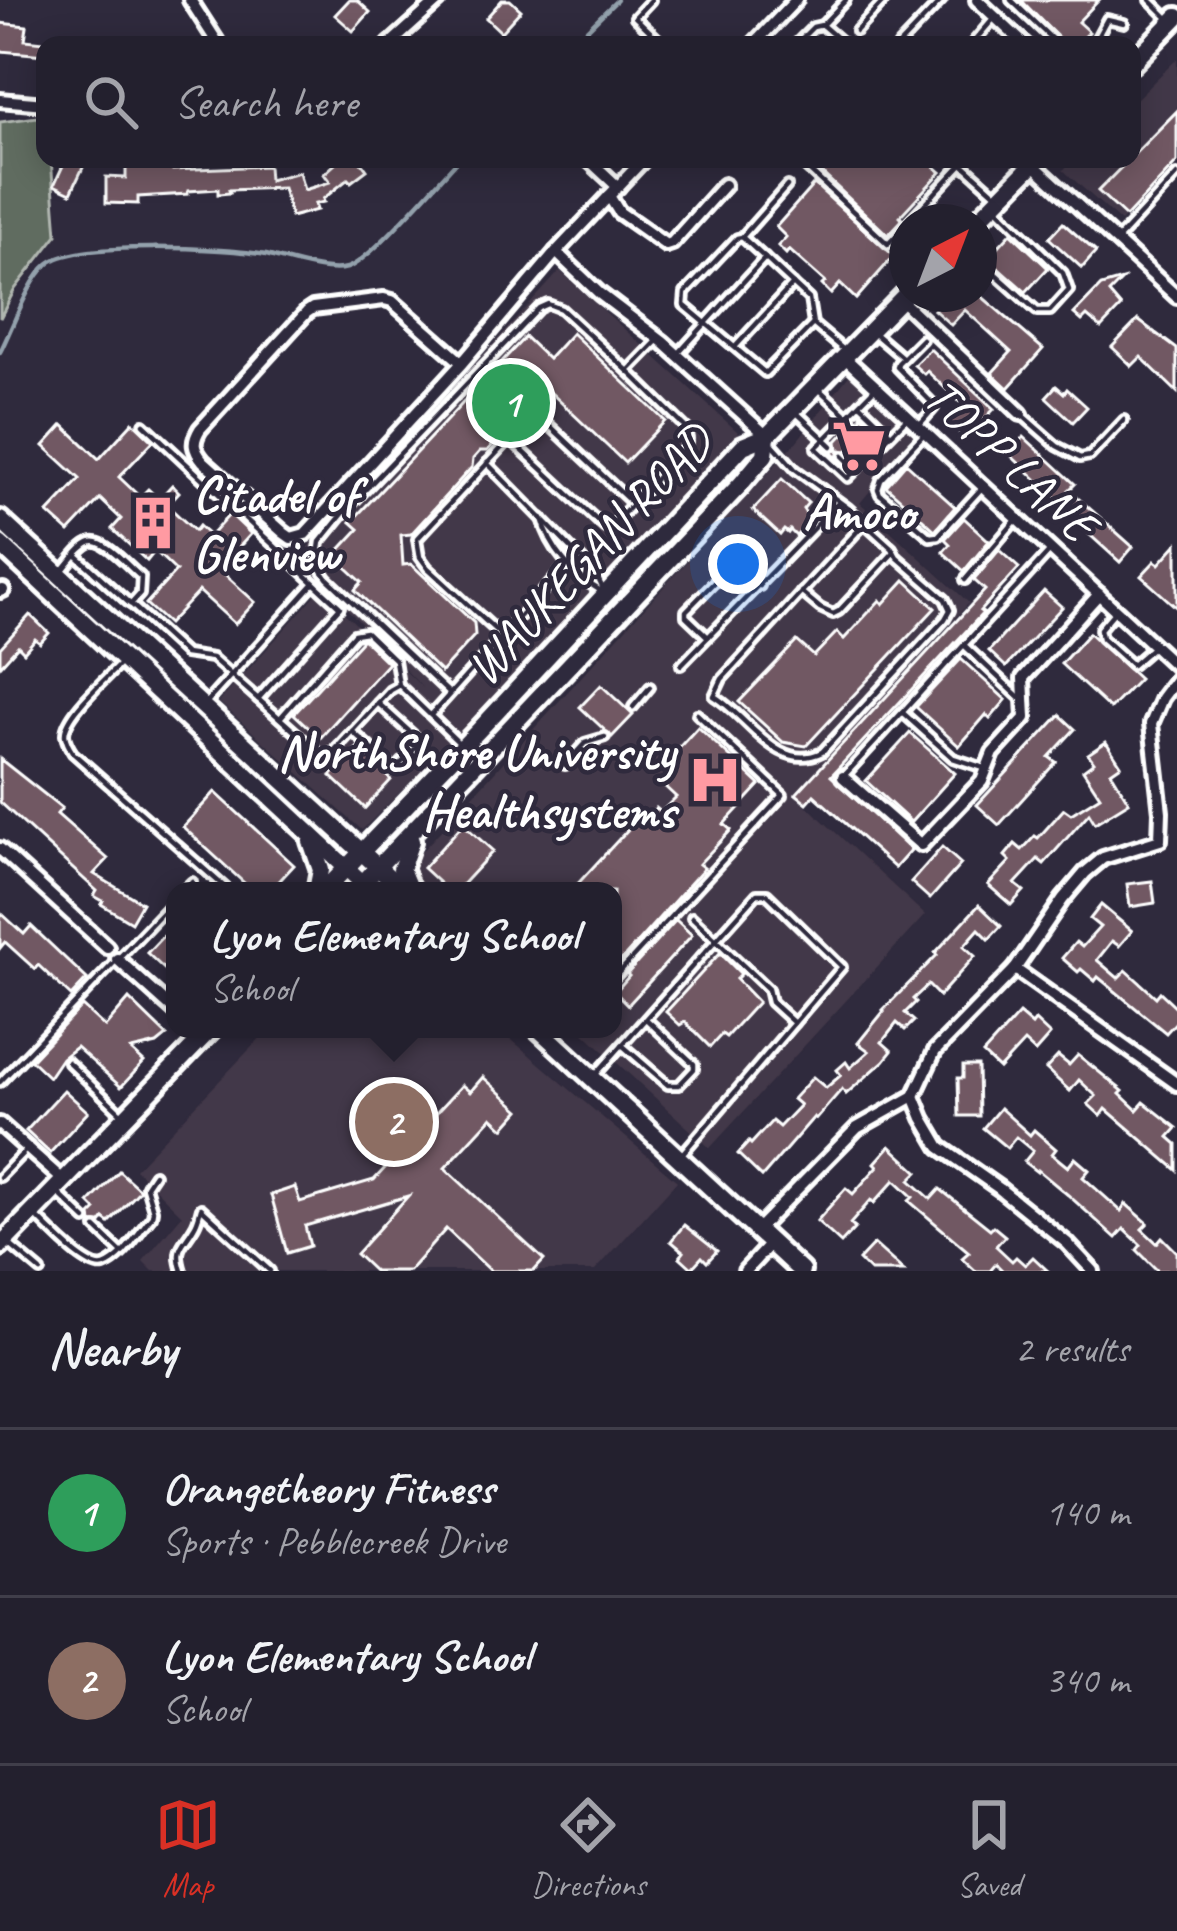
<!DOCTYPE html>
<html lang="en">
<head>
<meta charset="utf-8">
<style>
	:root { --surface:#23202e; --page:#2b2836; --text:#f1f3f6; --muted:#a3a3aa; --line:#403e4a; --accent:#d93025 }
	body { margin:0; font-family:Caveat,sans-serif; background:var(--page); color:var(--text) }
	.compass { position:absolute; left:889px; top:204px; width:108px; height:108px; border-radius:50%; background:var(--surface); box-shadow:0 6px 30px #0003; rotate:42deg }
	.you { position:absolute; left:738px; top:564px; width:42px; height:42px; margin:-30px; border:9px solid #fff; border-radius:50%; background:#1a73e8; box-shadow:0 0 0 18px #1a73e833 }
	.badge { display:grid; place-items:center; width:78px; height:78px; border-radius:50%; background:var(--accent); color:#fff; font-size:39px; font-weight:700 }
	.pin { position:absolute; translate:-50% -50%; border:6px solid #fff; box-shadow:0 3px 12px #0006 }
	.popup { position:absolute; left:166px; top:882px; width:456px; height:156px; box-sizing:border-box; display:grid; place-content:center; border-radius:24px; background:var(--surface); filter:drop-shadow(0 3px 9px #0005); font-size:39px; white-space:nowrap; color:var(--muted) }
	.popup b { font-size:45px; color:var(--text) }
	.popup::after { content:''; position:absolute; left:50%; top:100%; margin-left:-24px; border:24px solid transparent; border-top-color:var(--surface) }
	.list { margin:0; padding:0; list-style:none }
	h2 { display:flex; justify-content:space-between; align-items:center; height:156px; margin:0; padding:0 48px; font-size:51px }
	h2 small { font-size:39px; font-weight:400; color:var(--muted) }
	.list li { display:grid; grid-template-columns:78px 1fr auto; gap:36px; align-items:center; box-sizing:border-box; height:168px; padding:0 48px; border-top:3px solid var(--line) }
	.list b { display:block; font-size:45px; white-space:nowrap }
	.list p { margin:0; font-size:39px; white-space:nowrap; color:var(--muted) }
	.list em { font-size:39px; font-style:normal; color:var(--muted) }
	.icon { flex:none; width:66px; height:66px; fill:none; stroke:currentColor; stroke-width:2; stroke-linecap:round; stroke-linejoin:round }
	.map { position:relative; flex:none; width:1177px; height:1271px; overflow:hidden }
	.search { position:absolute; background:var(--surface); box-shadow:0 6px 30px #0003; left:36px; right:36px; top:36px; height:132px; display:flex; align-items:center; gap:30px; box-sizing:border-box; padding:0 42px; border-radius:24px; color:var(--muted); font-size:45px }
	.sheet { height:492px; background:var(--surface) }
	nav { display:flex; justify-content:space-around; align-items:center; box-sizing:border-box; height:168px; border-top:3px solid var(--line); background:var(--surface); font-size:33px; color:var(--muted) }
	nav a { display:grid; justify-items:center; gap:6px }
	nav .on { color:var(--accent) }
	.map>svg:first-child { display:block }
	.built { fill:#433848 }
	.green { fill:#616c61; stroke:#b0b6b0; stroke-width:3 }
	.lines { fill:none; stroke-linecap:round; stroke-linejoin:round }
	.stream { stroke:#93a1ac; stroke-width:4.5 }
	.building { fill:#715963; stroke:#fff; stroke-width:3 }
	.lane-casing { stroke:#fff; stroke-width:14 }
	.street-casing { stroke:#fff; stroke-width:20 }
	.primary-casing { stroke:#fff; stroke-width:26 }
	.lane { stroke:#2f2a3d; stroke-width:4.5 }
	.street { stroke:#2f2a3d; stroke-width:10 }
	.primary { stroke:#2f2a3d; stroke-width:16 }
	.labels { text-anchor:middle; stroke-width:9; stroke-linejoin:round; paint-order:stroke }
	.street-label { font-size:51px; fill:#fff; stroke:#2f2a3d }
	.poi-label { font-size:51px; font-weight:bold; fill:#fff; stroke:#2f2a3d; text-anchor:start }
</style>
</head>
<body>
<div class="map">
<svg width="1177" height="1271" viewBox="0 0 1177 1271">
	<rect width="100%" height="100%" fill="#2f2a3d"/>
	<filter id="ink" filterUnits="userSpaceOnUse"><feTurbulence type="fractalNoise" baseFrequency=".00833" numOctaves="2"/><feDisplacementMap in="SourceGraphic" scale="24" xChannelSelector="R" yChannelSelector="G"/><feConvolveMatrix kernelMatrix="1 2 1 2 8 2 1 2 1" color-interpolation-filters="sRGB"/></filter>
	<g filter="url(#ink)">
		<g class="built">
			<path d="M1177,59V163L1121,222L1063,170L1075,159H1132V103Z"/>
			<path d="M560,271L739,433L464,729L362,830L219,702L320,590L424,689L298,558Z"/>
			<path d="M852,372L918,433L860,503L969,603L795,795L925,915L710,1148L580,1029H613V891H428L419,882L412,862L797,441Z"/>
			<path d="M269,1029H499L677,1181L595,1271H153L143,1261L182,1215L135,1169Z"/>
		</g>
		<path class="green" d="M45,116V159H51L57,235L15,289L0,318V122Z"/>
		<g class="lines">
			<g class="stream">
				<path d="M571,45L617,0"/>
				<path d="M0,352C13,327 28,281 48,264C74,240 229,248 266,255C286,260 328,274 347,268C370,261 438,181 459,159"/>
			</g>
		</g>
		<g class="building">
			<path d="M349,0H357L370,12L353,31L335,15Z"/>
			<path d="M502,0H510L521,10L501,32L486,18Z"/>
			<path d="M1021,0H1099L1078,22L1089,32L1077,45H1065Z"/>
			<path d="M0,23L27,26L25,40L45,42V55L0,51Z"/>
			<path d="M1177,111V162L1126,217L1098,191Z"/>
			<path d="M66,159H87L71,193L54,185Z"/>
			<path d="M151,159H172L173,170L268,166L269,180L299,172L304,190L330,182L324,174L335,164L331,159H359L367,170L351,182L348,179L323,199L324,202L315,204L317,210L291,217L283,188L229,190L230,193L218,194V189L188,191V194L138,197V204L106,203V177L126,178V165H152Z"/>
			<path d="M807,159H926L941,172L900,216L902,220L888,235Z"/>
			<path d="M814,184L894,256L856,299L840,284L831,294L822,285L825,282L789,250L786,254L778,246L786,237L776,227Z"/>
			<path d="M1063,223L1096,252L1082,268L1049,238Z"/>
			<path d="M1011,233L1048,268L1026,292L988,258Z"/>
			<path d="M1122,280L1109,293L1121,307L1101,328L1087,316L1082,321L1074,314L1101,286Z"/>
			<path d="M949,294H979L1043,349L1008,388L992,373L1011,352L965,310L951,325L934,310Z"/>
			<path d="M1138,320L1177,349V392L1141,357L1132,366L1112,347Z"/>
			<path d="M572,333L665,421L625,463L530,373V405L487,451H480L473,459L472,467L411,534L401,535L403,565L411,564L474,623L475,635L441,672L355,590L362,582L334,556L359,529L351,522L525,337L548,359Z"/>
			<path d="M930,349L994,409L966,439L948,423L964,406L927,371L924,374L914,365Z"/>
			<path d="M1056,386L1064,393L1067,389L1087,407L1073,422L1046,397Z"/>
			<path d="M861,415L872,425L859,429V438L866,444L858,453L851,447L847,451L840,450L837,458L831,452L838,450L837,441L850,427L855,429L860,426Z"/>
			<path d="M133,422L153,441L119,477L140,497L148,489L159,499L172,485L179,492L167,505L195,531L199,526L210,536L230,514L251,534L219,569L255,602L235,624L199,591L168,624L146,604L176,571L155,551L147,561L112,529L121,519L100,499L69,532L48,513L80,479L44,446L63,425L99,459Z"/>
			<path d="M1024,437L1075,484L1069,490L1133,547L1120,562L1069,516L1072,512L1008,453Z"/>
			<path d="M906,463L955,507L935,530L886,486Z"/>
			<path d="M782,479L808,503L803,509L811,521L796,536L790,530L788,533L784,530L780,535L753,510Z"/>
			<path d="M964,518L989,541L964,571L943,552L950,544L945,539Z"/>
			<path d="M1177,544V608L1141,576L1155,561L1159,564Z"/>
			<path d="M999,550L1019,568L980,611L983,613L831,776L911,850L895,868L814,795L807,803L796,794L985,590L974,580Z"/>
			<path d="M905,580L935,608L806,746L783,742L739,702L797,641L814,656L837,632L844,639L880,600L883,604Z"/>
			<path d="M1044,591L1062,607L1006,667L989,651Z"/>
			<path d="M30,615L49,633L40,643L35,639L24,652L18,646L0,666V648Z"/>
			<path d="M1089,633L1139,679L1110,709L1061,664Z"/>
			<path d="M363,639L388,663L320,738L294,714Z"/>
			<path d="M961,659L1006,700L990,719L986,715L959,746L916,707Z"/>
			<path d="M601,685L633,715L612,737L580,707Z"/>
			<path d="M1060,715L1075,729L1049,757L1056,762L999,825L977,805Z"/>
			<path d="M698,727L760,785L724,824L731,830L699,864L704,868L617,965L613,961V891H571L644,812L648,817L656,808L661,812L676,797L662,784L671,774L662,766Z"/>
			<path d="M910,733L955,773L911,822L866,781Z"/>
			<path d="M1106,742L1121,765L1111,772L1129,802L1095,823L1089,813L1044,864L1038,859L1015,884L1024,891L1011,905L988,885L1010,861L1005,856L1015,844L1022,850L1035,836L1038,838L1064,809L1071,814L1100,796L1083,770L1094,762L1088,754Z"/>
			<path d="M359,746L391,780L365,808L331,776Z"/>
			<path d="M0,759L62,808L57,814L108,859L94,874L142,903L131,922L101,904L103,901L94,896L97,891L0,802Z"/>
			<path d="M215,792L294,865L270,891H253L183,827Z"/>
			<path d="M463,824L493,851L456,891H448L423,868Z"/>
			<path d="M942,847L961,864L930,899L911,882Z"/>
			<path d="M1152,881L1155,903L1130,907L1127,884Z"/>
			<path d="M979,905L1001,926L989,939L979,929L964,946L975,956L939,996L928,985L913,999L916,1002L905,1013L914,1021L905,1030L897,1023L882,1042L892,1051L884,1061L846,1094L842,1089L816,1119L814,1117L762,1177L738,1154L749,1142L751,1144L772,1121L779,1127L800,1105L793,1099L813,1077L826,1088L841,1075L837,1070L846,1062L850,1068L869,1051L858,1043L884,1011L883,1010L937,955L935,953Z"/>
			<path d="M1101,905L1132,931L1119,946L1112,941L1097,960L1118,978L1126,970L1156,997L1160,992L1177,1008V1021L1166,1033L1098,977L1095,981L1081,969L1078,972L1062,958L1076,942L1082,947L1100,927L1090,919Z"/>
			<path d="M0,912L24,934L31,926L87,979L71,996L38,965L35,969L5,942L0,948Z"/>
			<path d="M676,920L692,935L628,1005L615,992L629,976L627,974Z"/>
			<path d="M175,931V979L147,953L163,936L167,940Z"/>
			<path d="M720,953L741,974L736,979L758,1002L726,1037L722,1034L710,1047L685,1022L680,1025L666,1012Z"/>
			<path d="M129,999L167,1036L157,1044L131,1050L144,1062L121,1087L76,1047L62,1058L49,1077L31,1060L82,1006L105,1027Z"/>
			<path d="M1019,1014L1032,1025L1035,1021L1050,1035L1035,1052L1024,1042L999,1069L983,1054Z"/>
			<path d="M1078,1055L1123,1091L1120,1094L1137,1110L1144,1102L1177,1128L1169,1137L1177,1144V1170L1106,1109L1101,1116L1088,1104L1096,1096L1079,1080L1070,1091L1046,1069L1058,1056L1069,1065Z"/>
			<path d="M963,1066H978L979,1116H959L958,1078H963Z"/>
			<path d="M483,1077L520,1110L504,1128L492,1117L445,1168L544,1260L534,1271H491L446,1229L409,1271H374L356,1254L408,1196L305,1226L310,1246L287,1253L271,1195L295,1187L300,1202L374,1180L462,1085L470,1092Z"/>
			<path d="M64,1090L88,1112L50,1153L26,1131Z"/>
			<path d="M1000,1108L1030,1135L1034,1130L1056,1149L1052,1154L1068,1167L1075,1158L1089,1170L1083,1177L1121,1211L1126,1204L1148,1223L1142,1229L1157,1243L1162,1237L1177,1252V1271H1158L1137,1250L1141,1245L1124,1229L1116,1238L1068,1195L1038,1170L1037,1172L1024,1162L1033,1151L1016,1137L1007,1148L983,1128Z"/>
			<path d="M890,1146L918,1172L910,1180L931,1199L940,1189L990,1229L993,1226L1005,1236L996,1246L1012,1261L1016,1257L1025,1265L1033,1257L1048,1271H1003L996,1264L990,1271H976L962,1258L969,1252L909,1201L913,1197L895,1180L874,1203L871,1200L850,1224L855,1228L841,1243L817,1221L846,1188L853,1194L878,1166L875,1163Z"/>
			<path d="M119,1171L140,1190L109,1223L104,1219L101,1223H92L91,1215L96,1210L89,1203Z"/>
			<path d="M684,1225L717,1251L707,1262L702,1257L692,1268L680,1257L684,1252L671,1241Z"/>
			<path d="M874,1244L904,1271H870L859,1260Z"/>
		</g>
		<g class="lines">
			<defs>
				<g id="lane">
					<path d="M651,0L635,17L664,45"/>
					<path d="M1011,0L1058,45"/>
					<path d="M1150,0L1168,18"/>
					<path d="M822,25L846,0"/>
					<path d="M856,31L885,0"/>
					<path d="M795,45L813,27L822,25L845,45"/>
					<path d="M899,45L942,0"/>
					<path d="M971,45L995,17"/>
					<path d="M1093,45L1107,19L1124,23"/>
					<path d="M797,159L888,244L907,224"/>
					<path d="M957,159L996,194"/>
					<path d="M908,222L962,164"/>
					<path d="M742,237L787,186"/>
					<path d="M1116,241L1177,175"/>
					<path d="M765,258L742,237L737,238L685,293L684,305L765,373L813,324"/>
					<path d="M979,259L1037,311H1050L1069,290L1063,273L998,209"/>
					<path d="M875,334L903,358"/>
					<path d="M736,346L793,284"/>
					<path d="M677,355L765,258L809,299L813,324L845,351"/>
					<path d="M876,387L816,448L848,478L905,420"/>
					<path d="M820,390L854,422"/>
					<path d="M860,404L890,433"/>
					<path d="M797,413L832,446"/>
					<path d="M1023,416L1057,446L1080,458L1090,456L1124,420"/>
					<path d="M144,424L314,583L207,702"/>
					<path d="M920,424L934,408L932,403L897,367L898,363L922,339"/>
					<path d="M865,432L878,445"/>
					<path d="M925,433L881,480L878,489L880,494L930,537L938,536L980,490"/>
					<path d="M511,438L530,419L547,423L633,504"/>
					<path d="M770,441L795,469L848,508L892,548L897,557L945,599L950,610L945,619L822,752C778,774 748,716 714,696L722,679L865,523"/>
					<path d="M843,456L856,469"/>
					<path d="M487,463L596,574L603,589"/>
					<path d="M542,518C550,549 573,575 601,591"/>
					<path d="M76,555L130,604"/>
					<path d="M63,570C70,562 81,545 92,542C105,539 131,569 141,577L140,594L131,604L185,654L212,658L320,754H331L390,690L399,685L459,743"/>
					<path d="M965,580L1017,519"/>
					<path d="M801,592L820,608L833,614L839,611L894,552"/>
					<path d="M1116,610L1100,629L1102,638L1132,665L1153,647"/>
					<path d="M502,636L567,565"/>
					<path d="M708,637L686,616V611L730,566L738,567L760,586"/>
					<path d="M964,645L1020,698"/>
					<path d="M119,665C105,680 64,715 65,735C66,742 69,747 73,753L229,891"/>
					<path d="M681,665L839,502"/>
					<path d="M449,693L327,578L317,563L320,542L346,510L539,308L548,304L561,309L628,371"/>
					<path d="M258,699L340,607L315,584"/>
					<path d="M633,707L650,687"/>
					<path d="M903,713L953,758L987,769"/>
					<path d="M431,715L502,636L428,568L420,557L417,539L510,439L605,528H610L685,448L688,439L686,428L628,371L659,339"/>
					<path d="M280,718L354,634L366,632L395,660L399,685"/>
					<path d="M352,731L395,770L421,742L378,703"/>
					<path d="M565,765L585,743L605,737"/>
					<path d="M843,777L1050,551"/>
					<path d="M183,891L192,882"/>
					<path d="M692,917L768,989L771,1002L794,1023"/>
					<path d="M613,979L783,795L697,714"/>
					<path d="M622,1045L668,1085H679L694,1069V1064L646,1019"/>
					<path d="M68,1062L120,1112"/>
					<path d="M597,1073L757,894H767L842,967L682,1154"/>
					<path d="M0,1082L175,899"/>
					<path d="M0,1177L25,1151"/>
					<path d="M60,1195L86,1220"/>
					<path d="M35,1215C48,1227 87,1271 104,1266C123,1259 139,1231 152,1216L153,1210L146,1186L154,1174"/>
					<path d="M96,1228L121,1252"/>
					<path d="M9,1244L41,1271"/>
					<path d="M182,1271C174,1247 183,1246 194,1227C198,1221 199,1215 201,1208L270,1271"/>
				</g>
				<g id="street">
					<path d="M190,0L219,45"/>
					<path d="M977,0L1025,45"/>
					<path d="M389,45L439,0"/>
					<path d="M753,45L796,0"/>
					<path d="M0,100L45,104"/>
					<path d="M588,159L618,187"/>
					<path d="M1033,164L1177,297"/>
					<path d="M609,196L619,212L666,245L672,243L724,185"/>
					<path d="M556,252L600,294L663,342L767,436"/>
					<path d="M900,299L1021,414"/>
					<path d="M844,357L1177,667"/>
					<path d="M462,363L392,301L384,299L313,308L307,312L200,429C192,442 193,449 203,461L284,533L291,538L305,534L462,363L556,252L644,159"/>
					<path d="M0,591L3,590"/>
					<path d="M843,777L921,845L982,781L993,753L1025,718L1023,678L1099,594"/>
					<path d="M0,849L107,947"/>
					<path d="M117,959L175,1011"/>
					<path d="M1015,969L1177,1084"/>
					<path d="M914,1096L923,1118L940,1147L1000,1189L1067,1243L1093,1271"/>
					<path d="M0,1124L64,1181"/>
					<path d="M757,1230L857,1128L914,1096L935,1051L1015,969L1063,899L1085,873L1103,858L1160,840L1161,812L1151,724L1162,698L1177,678"/>
					<path d="M745,1271L771,1243"/>
				</g>
				<g id="primary">
					<path d="M1132,63L1177,17"/>
					<path d="M976,222L1038,159"/>
					<path d="M0,520L404,891"/>
					<path d="M0,544L371,891"/>
					<path d="M311,841L321,870L317,891"/>
					<path d="M324,891L479,730L743,446L767,436L907,293"/>
					<path d="M355,891L740,485L765,455L767,436"/>
					<path d="M410,891L401,869L411,841"/>
					<path d="M539,1029L801,1271"/>
					<path d="M0,1246L211,1029"/>
				</g>
			</defs>
			<use href="#lane" class="lane-casing"/>
			<use href="#street" class="street-casing"/>
			<use href="#primary" class="primary-casing"/>
			<use href="#lane" class="lane"/>
			<use href="#street" class="street"/>
			<use href="#primary" class="primary"/>
		</g>
	</g>
	<defs>
		<symbol id="supermarket-bare" viewBox="-9 -9 18 18"><path d="M-6-5.5h2.5l.6 2H6L4.5 2H-2.5L-4.4-4H-6ZM-1.5 3.2a1.3 1.3 0 1 0 .1 0ZM3 3.2a1.3 1.3 0 1 0 .1 0Z" fill="#ff9aa2" stroke="#2f2a3d" stroke-width="2.5" paint-order="stroke"/></symbol>
		<symbol id="building-bare" viewBox="-9 -9 18 18"><path d="M-4-6H4V6H1V3H-1V6H-4ZM-2.5-4.3h1.7v1.8h-1.7ZM.8-4.3h1.7v1.8H.8ZM-2.5-1h1.7V.8h-1.7ZM.8-1h1.7V.8H.8Z" fill="#ff9aa2" stroke="#2f2a3d" stroke-width="2.5" paint-order="stroke"/></symbol>
		<symbol id="hospital-bare" viewBox="-9 -9 18 18"><path d="M-5-5h3v3.5h4V-5h3V5h-3V1.5h-4V5h-3Z" fill="#ff9aa2" stroke="#2f2a3d" stroke-width="2.5" paint-order="stroke"/></symbol>
	</defs>
	<g fill-rule="evenodd">
		<use href="#supermarket-bare" x="821" y="408" width="76" height="76"/>
		<use href="#building-bare" x="115" y="485" width="76" height="76"/>
		<use href="#hospital-bare" x="677" y="742" width="76" height="76"/>
	</g>
	<g class="labels">
		<g class="street-label">
			<text transform="translate(1011 459) rotate(43)" y="18">TOPP LANE</text>
			<text transform="translate(588 554) rotate(-47)" y="18">WAUKEGAN ROAD</text>
		</g>
		<g class="poi-label">
			<text x="193" y="512">Citadel of<tspan x="193" dy="59">Glenview</tspan></text>
			<text x="859" y="529" text-anchor="middle">Amoco</text>
			<text x="675" y="769" text-anchor="end">NorthShore University<tspan x="675" dy="59">Healthsystems</tspan></text>
		</g>
	</g>
</svg>
<svg class="compass" viewBox="-18 -18 36 36"><path d="M0-13l5 13h-10z" fill="#e53935"/><path d="M0 13l5-13h-10z" fill="#a3a3aa"/></svg>
<div class="you"></div>
<div class="pin badge" style="left:511px;top:403px;background:#2e9e5b">1</div>
<div class="pin badge" style="left:394px;top:1122px;background:#8d6e63">2</div>
<div class="popup"><b>Lyon Elementary School</b>School</div>
<div class="search"><svg class="icon" aria-label="search" viewBox="0 0 24 24"><circle cx="10" cy="10" r="6"/><path d="M15 15l6 6"/></svg>Search here</div>
</div>
<section class="sheet">
<h2>Nearby<small>2 results</small></h2>
<ul class="list">
<li><span class="badge" style="background:#2e9e5b">1</span><div><b>Orangetheory Fitness</b><p>Sports · Pebblecreek Drive</p></div><em>140 m</em></li>
<li><span class="badge" style="background:#8d6e63">2</span><div><b>Lyon Elementary School</b><p>School</p></div><em>340 m</em></li>
</ul>
</section>
<nav>
<a class="on"><svg class="icon" aria-label="map" viewBox="0 0 24 24"><path d="M3 6l6-2 6 2 6-2v14l-6 2-6-2-6 2zM9 4v14M15 6v14"/></svg>Map</a>
<a><svg class="icon" aria-label="directions" viewBox="0 0 24 24"><path d="M12 3l9 9-9 9-9-9zM9 14v-3h6M13 9l2 2-2 2"/></svg>Directions</a>
<a><svg class="icon" aria-label="saved" viewBox="0 0 24 24"><path d="M7 4h10v16l-5-4-5 4z"/></svg>Saved</a>
</nav>
</body>
</html>
